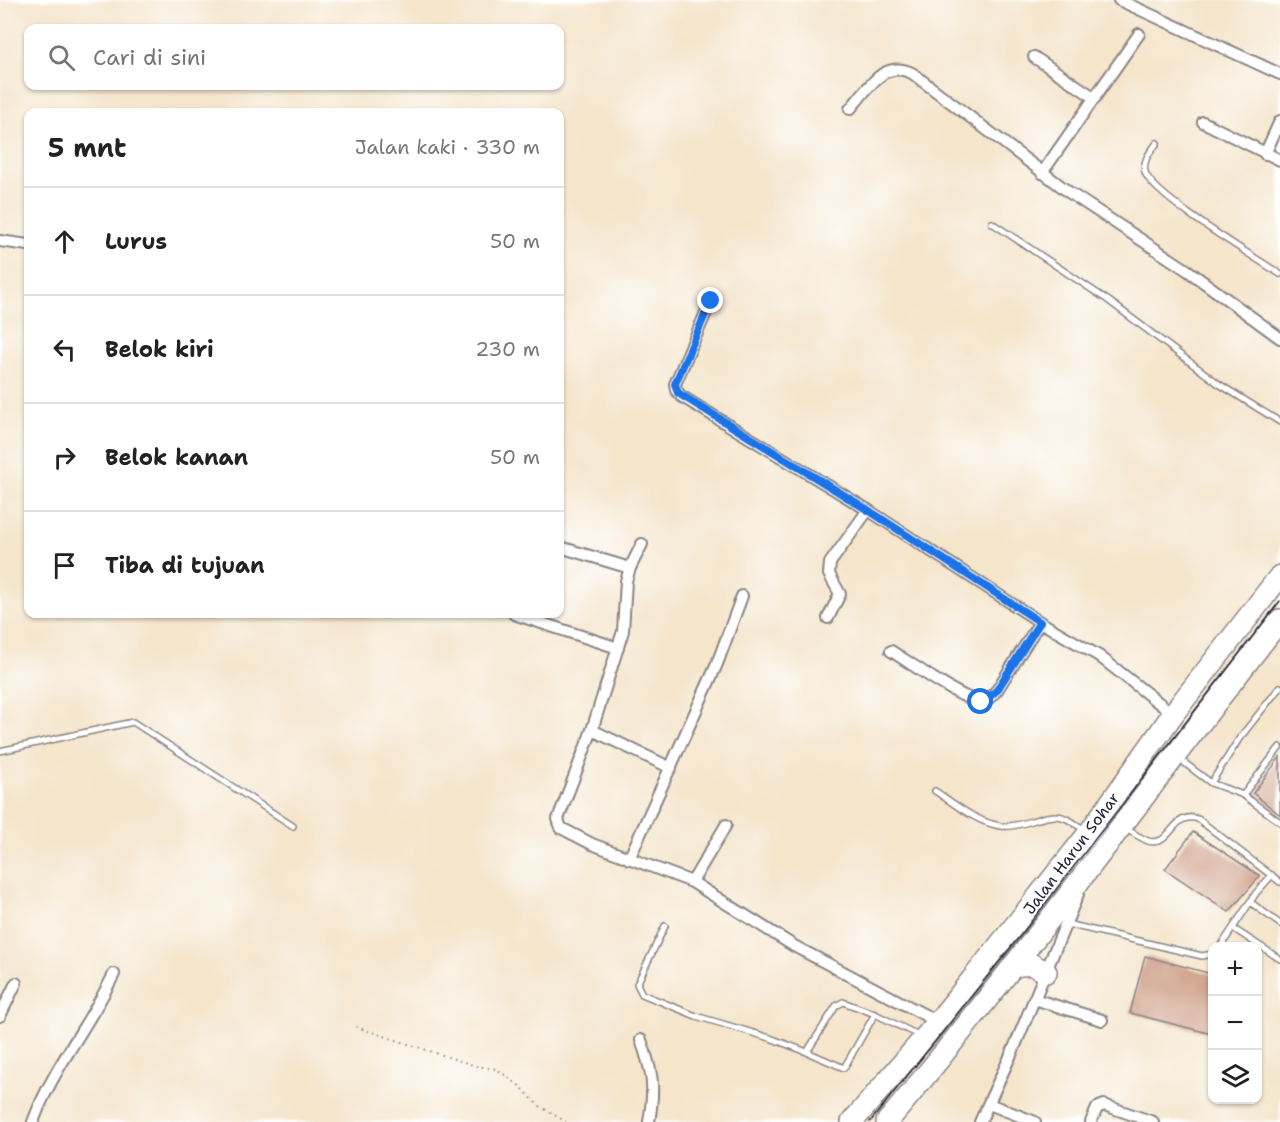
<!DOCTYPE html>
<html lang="id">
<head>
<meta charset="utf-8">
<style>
	:root { --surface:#fff; --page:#f6f6f6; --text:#222; --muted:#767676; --line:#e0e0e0 }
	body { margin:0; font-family:"Shantell Sans",sans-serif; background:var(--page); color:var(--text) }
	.controls { position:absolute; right:18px; bottom:18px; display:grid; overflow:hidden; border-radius:12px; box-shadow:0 2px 4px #0004 }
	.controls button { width:54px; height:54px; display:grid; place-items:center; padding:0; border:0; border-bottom:2px solid var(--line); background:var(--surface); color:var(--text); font:30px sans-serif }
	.stop { position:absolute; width:18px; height:18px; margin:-14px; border:4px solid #1a73e8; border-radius:50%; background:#fff }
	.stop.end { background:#1a73e8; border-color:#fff; box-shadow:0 2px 6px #0008 }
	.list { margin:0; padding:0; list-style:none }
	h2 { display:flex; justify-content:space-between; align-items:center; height:78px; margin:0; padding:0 24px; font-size:26px }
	h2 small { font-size:20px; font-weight:400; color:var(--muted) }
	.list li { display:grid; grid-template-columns:39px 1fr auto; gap:18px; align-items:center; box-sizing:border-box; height:108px; padding:0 24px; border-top:2px solid var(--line) }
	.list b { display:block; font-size:22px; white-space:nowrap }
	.list em { font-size:20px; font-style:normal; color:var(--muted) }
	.icon { flex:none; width:33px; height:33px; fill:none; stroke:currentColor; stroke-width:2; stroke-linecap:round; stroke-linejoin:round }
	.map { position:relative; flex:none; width:1280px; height:1122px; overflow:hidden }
	.search { position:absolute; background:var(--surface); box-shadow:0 2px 4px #0004; left:24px; top:24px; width:540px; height:66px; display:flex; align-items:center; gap:15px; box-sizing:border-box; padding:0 21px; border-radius:12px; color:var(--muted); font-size:22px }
	.panel { position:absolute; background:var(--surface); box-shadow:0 2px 4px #0004; left:24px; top:108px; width:540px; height:510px; border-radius:12px }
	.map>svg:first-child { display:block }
	.building { fill:#ce9d84 }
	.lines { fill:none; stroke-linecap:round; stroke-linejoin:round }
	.lane-casing { stroke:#8b8483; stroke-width:8 }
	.street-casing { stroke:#8b8483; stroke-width:14 }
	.highway-casing { stroke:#8b8483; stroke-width:24 }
	.path { stroke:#8b8483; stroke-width:2; stroke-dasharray:1.5 4.5; stroke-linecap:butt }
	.lane { stroke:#fff; stroke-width:5 }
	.street { stroke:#fff; stroke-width:10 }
	.highway { stroke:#fff; stroke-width:21 }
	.tram { stroke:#22223b; stroke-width:1.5 }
	.route { stroke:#1a73e8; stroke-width:8 }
	.labels { text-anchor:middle; stroke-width:4.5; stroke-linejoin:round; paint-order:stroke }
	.street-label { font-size:16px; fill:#22223b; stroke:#fff }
</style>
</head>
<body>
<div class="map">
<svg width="1280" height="1122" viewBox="0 0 1280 1122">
	<rect width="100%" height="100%" fill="#fff"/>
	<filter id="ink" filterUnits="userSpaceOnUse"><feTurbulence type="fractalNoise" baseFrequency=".0167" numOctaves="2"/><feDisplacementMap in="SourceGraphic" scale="12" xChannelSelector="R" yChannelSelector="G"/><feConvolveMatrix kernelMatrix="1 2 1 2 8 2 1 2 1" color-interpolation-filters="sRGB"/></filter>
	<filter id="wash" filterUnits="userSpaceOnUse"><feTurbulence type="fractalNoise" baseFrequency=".008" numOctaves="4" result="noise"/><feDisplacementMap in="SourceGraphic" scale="24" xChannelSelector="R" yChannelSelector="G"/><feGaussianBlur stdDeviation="1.35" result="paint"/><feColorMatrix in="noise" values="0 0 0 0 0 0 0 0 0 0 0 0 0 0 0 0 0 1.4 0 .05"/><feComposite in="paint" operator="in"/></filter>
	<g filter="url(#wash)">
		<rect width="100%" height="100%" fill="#f4e5cb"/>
		<g id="blocks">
			<g class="building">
				<path d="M1280,757V815L1253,793Z"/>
				<path d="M1193,832L1260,876L1229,912L1165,869Z"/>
				<path d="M1145,956L1212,974V1034L1130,1013Z"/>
			</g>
		</g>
	</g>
	<g filter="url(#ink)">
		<use href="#blocks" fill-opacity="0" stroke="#8b8483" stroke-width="1.5"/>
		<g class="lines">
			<defs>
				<g id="lane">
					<path d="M1157,143C1151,151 1142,161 1145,172C1152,196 1255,257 1280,274"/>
					<path d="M992,223L1109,301L1219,384L1280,422"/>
					<path d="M0,751L133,722L293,826"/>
					<path d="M1178,758L1211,783L1243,795L1280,822"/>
					<path d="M1211,783L1239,739L1280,687"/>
					<path d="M935,791C955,804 977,823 1001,826C1022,829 1048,810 1065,818C1072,821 1078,826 1085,830"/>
					<path d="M1243,795L1280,747"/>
					<path d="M1126,829C1133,833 1141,838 1148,841C1172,848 1172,810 1198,819L1280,882"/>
					<path d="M1250,902L1280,924"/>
					<path d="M1067,924L1202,956L1212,954"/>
					<path d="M665,926L637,984L642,994L696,1016L770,1038L807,1052L836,1006L843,1002L875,1014L920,1036"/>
					<path d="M1234,929L1280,959"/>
					<path d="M1221,946L1256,893L1272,875"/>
					<path d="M807,1052L844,1068L875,1014"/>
				</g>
				<g id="street">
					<path d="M1119,0L1280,74"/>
					<path d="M1034,57L1095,98"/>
					<path d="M850,109C868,89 883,59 912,73L1070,193L1187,270L1280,338"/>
					<path d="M1203,122L1280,160"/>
					<path d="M1265,154L1280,121"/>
					<path d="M1042,173L1139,34"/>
					<path d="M0,241L28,245"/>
					<path d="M711,301L675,384L676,390L681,396L868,510L1040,622L1099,656L1173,714"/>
					<path d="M642,544L630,568L626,581L623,631L592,730L558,819L561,828L592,844L692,882L794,946L938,1022"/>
					<path d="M560,547L630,568"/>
					<path d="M514,614L618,648"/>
					<path d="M828,618L840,594L829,574L830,563L868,510"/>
					<path d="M891,651C908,661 965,703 982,701C988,701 993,694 997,690L1040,622"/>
					<path d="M592,730L671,768"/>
					<path d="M629,859L717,664L742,596"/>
					<path d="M692,882L726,825"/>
					<path d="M1034,999L1102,1020"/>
					<path d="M0,1016L16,983"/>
					<path d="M641,1040C653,1074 655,1086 649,1122"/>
					<path d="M989,1104L1035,1122"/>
					<path d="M33,1122C52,1069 90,1024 114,974"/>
					<path d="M980,1122L1014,1048L1078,894"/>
					<path d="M1091,1122L1097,1108L1104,1105L1153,1122"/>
				</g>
				<g id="highway">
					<path d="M1013,966L1031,964L1046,972"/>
					<path d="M852,1122L938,1022L1089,833L1173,714L1280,576"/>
					<path d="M887,1122C1024,959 1149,787 1280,620"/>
				</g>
			</defs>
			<use href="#lane" class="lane-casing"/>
			<use href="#street" class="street-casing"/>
			<use href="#highway" class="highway-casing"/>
			<path class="path" d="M356,1027L476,1066L497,1069L521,1087L538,1105L566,1122"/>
			<use href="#lane" class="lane"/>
			<use href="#street" class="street"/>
			<use href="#highway" class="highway"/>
			<path class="tram" d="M870,1122L1023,932L1280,601"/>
		</g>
	</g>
	<g class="lines" filter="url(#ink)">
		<path class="route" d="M711,301L675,384L678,393L868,510L1040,622L997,690L987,699L981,702"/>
	</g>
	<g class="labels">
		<g class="street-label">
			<text transform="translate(1071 853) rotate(-53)" y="6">Jalan Harun Sohar</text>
		</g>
	</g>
</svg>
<div class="controls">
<button>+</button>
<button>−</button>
<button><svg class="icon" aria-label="layers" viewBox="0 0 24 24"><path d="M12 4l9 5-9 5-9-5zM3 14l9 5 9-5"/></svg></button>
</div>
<div class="stop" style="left:981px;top:702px"></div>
<div class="stop end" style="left:711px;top:301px"></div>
<div class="search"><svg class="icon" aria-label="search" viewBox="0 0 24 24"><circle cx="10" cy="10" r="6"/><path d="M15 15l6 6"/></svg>Cari di sini</div>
<section class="panel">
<h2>5 mnt<small>Jalan kaki · 330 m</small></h2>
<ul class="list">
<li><svg class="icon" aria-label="ahead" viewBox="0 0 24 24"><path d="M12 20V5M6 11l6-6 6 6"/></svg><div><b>Lurus</b></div><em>50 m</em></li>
<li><svg class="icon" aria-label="left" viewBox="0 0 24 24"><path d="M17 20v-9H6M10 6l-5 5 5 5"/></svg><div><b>Belok kiri</b></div><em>230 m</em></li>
<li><svg class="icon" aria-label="right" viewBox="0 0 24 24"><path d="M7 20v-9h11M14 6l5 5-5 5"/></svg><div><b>Belok kanan</b></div><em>50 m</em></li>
<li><svg class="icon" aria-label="arrive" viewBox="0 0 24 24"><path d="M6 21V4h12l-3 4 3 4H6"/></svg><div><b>Tiba di tujuan</b></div></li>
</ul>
</section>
</div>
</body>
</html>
